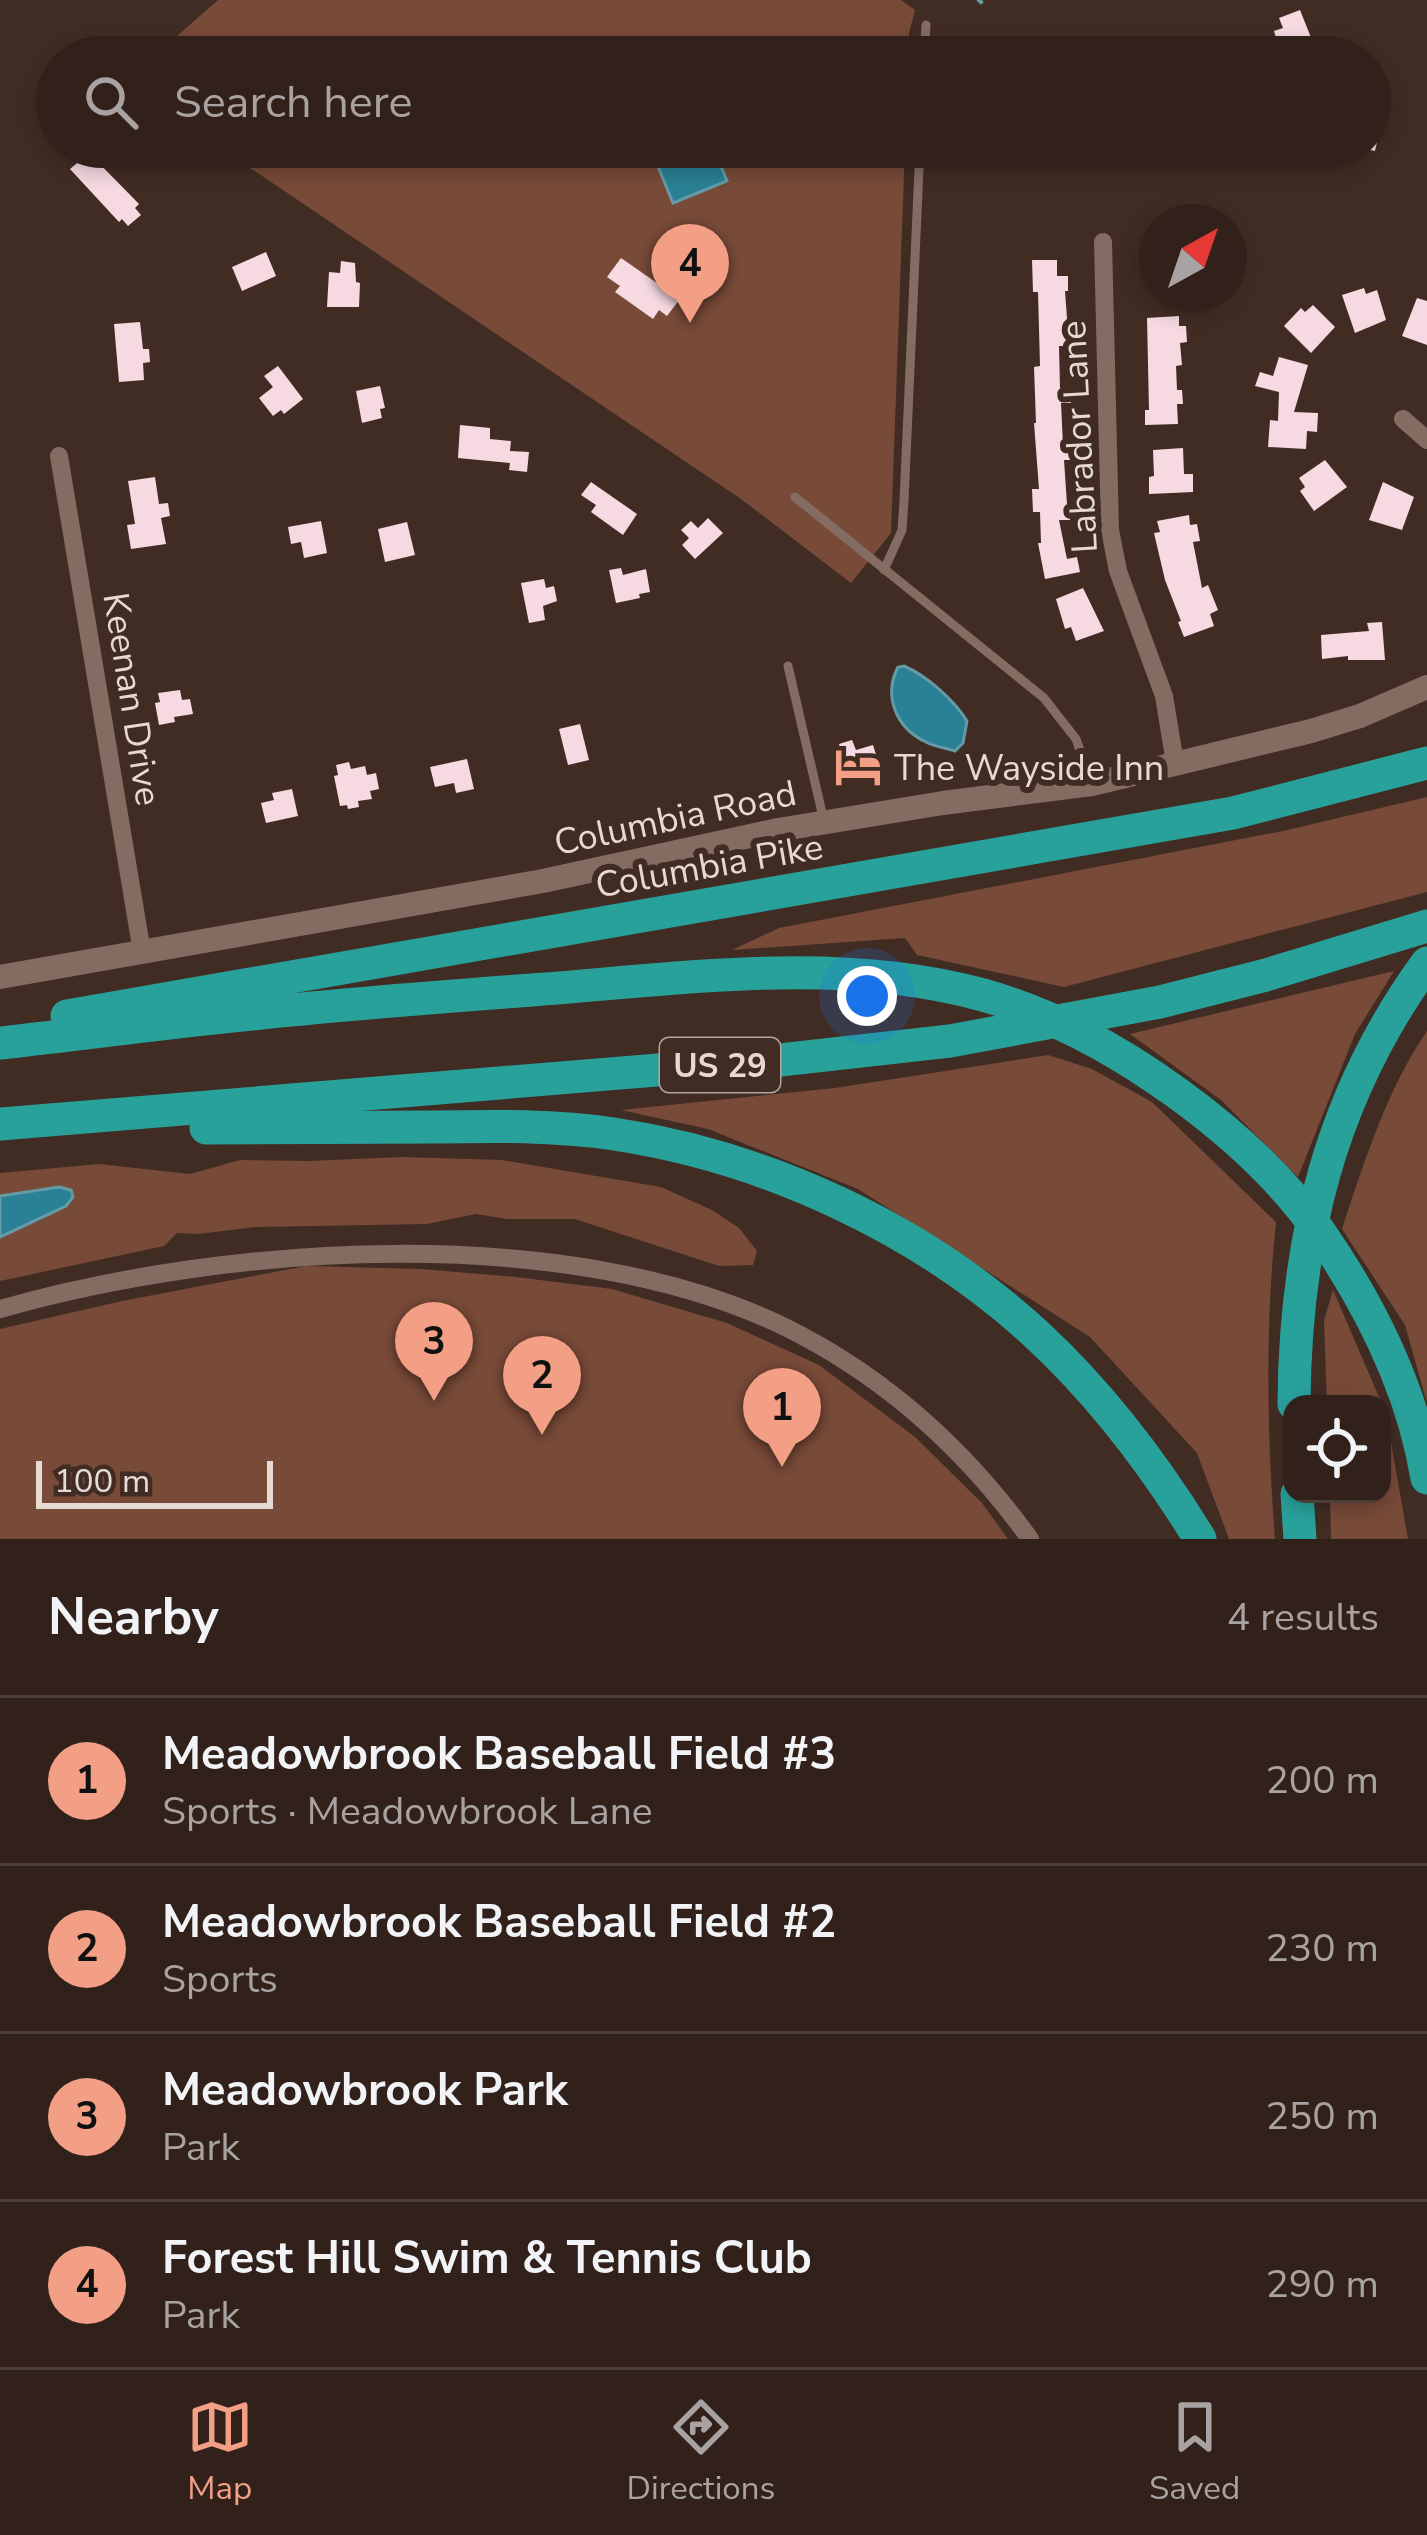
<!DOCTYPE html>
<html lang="en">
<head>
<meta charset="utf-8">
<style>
	:root { --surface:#31211a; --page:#3d2e27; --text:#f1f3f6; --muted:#a8a3a2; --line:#4c3e39; --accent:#f39f86 }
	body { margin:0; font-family:"Nunito Sans",sans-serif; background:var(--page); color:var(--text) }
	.controls { position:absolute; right:36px; bottom:36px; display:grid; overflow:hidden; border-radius:24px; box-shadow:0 6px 18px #0003 }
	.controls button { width:108px; height:108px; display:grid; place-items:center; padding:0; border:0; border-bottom:3px solid var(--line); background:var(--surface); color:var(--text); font:60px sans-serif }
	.compass { position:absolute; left:1139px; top:204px; width:108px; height:108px; border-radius:50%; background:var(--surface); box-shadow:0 6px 18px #0003; rotate:40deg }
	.scale { position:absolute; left:36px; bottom:30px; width:237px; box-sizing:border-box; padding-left:12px; border:6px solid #e7d9d4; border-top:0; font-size:33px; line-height:42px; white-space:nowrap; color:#e7d9d4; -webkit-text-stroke:9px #412c23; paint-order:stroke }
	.you { position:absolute; left:867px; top:996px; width:42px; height:42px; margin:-30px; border:9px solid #fff; border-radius:50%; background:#1a73e8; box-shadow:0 0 0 18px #1a73e833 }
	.badge { display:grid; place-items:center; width:78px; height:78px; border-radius:50%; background:var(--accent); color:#111; font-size:39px; font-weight:700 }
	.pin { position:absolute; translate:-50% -99px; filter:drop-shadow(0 3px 6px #0008) }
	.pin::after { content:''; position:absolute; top:63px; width:42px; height:36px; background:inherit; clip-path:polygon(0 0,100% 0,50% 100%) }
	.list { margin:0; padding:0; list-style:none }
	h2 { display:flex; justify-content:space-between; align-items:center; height:156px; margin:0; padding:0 48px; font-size:51px }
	h2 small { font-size:39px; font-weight:400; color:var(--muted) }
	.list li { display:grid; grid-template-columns:78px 1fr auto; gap:36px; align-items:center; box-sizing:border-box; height:168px; padding:0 48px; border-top:3px solid var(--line) }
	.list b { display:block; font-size:45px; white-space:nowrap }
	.list p { margin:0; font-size:39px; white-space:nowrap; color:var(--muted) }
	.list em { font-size:39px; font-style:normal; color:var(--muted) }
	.icon { flex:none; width:66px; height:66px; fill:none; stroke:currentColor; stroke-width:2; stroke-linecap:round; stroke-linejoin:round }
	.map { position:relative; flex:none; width:1427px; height:1539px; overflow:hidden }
	.search { position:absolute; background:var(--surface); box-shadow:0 6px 18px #0003; left:36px; right:36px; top:36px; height:132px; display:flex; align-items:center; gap:30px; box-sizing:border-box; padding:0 42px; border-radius:66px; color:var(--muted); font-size:45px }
	.sheet { height:828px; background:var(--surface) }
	nav { display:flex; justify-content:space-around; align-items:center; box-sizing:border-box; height:168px; border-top:3px solid var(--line); background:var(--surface); font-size:33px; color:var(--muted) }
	nav a { display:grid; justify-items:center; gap:6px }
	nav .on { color:var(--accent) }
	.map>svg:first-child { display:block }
	.green { fill:#784a38 }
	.water { fill:#2a8094; stroke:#639ba7; stroke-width:3 }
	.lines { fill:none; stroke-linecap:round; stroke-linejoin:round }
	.stream { stroke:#639ba7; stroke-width:4.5 }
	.building { fill:#f6d9e1 }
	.service { stroke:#856c63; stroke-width:9 }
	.minor { stroke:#856c63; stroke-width:18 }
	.tertiary { stroke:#856c63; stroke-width:24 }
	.motorway { stroke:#29a19b; stroke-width:33 }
	.labels { text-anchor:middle; stroke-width:12; stroke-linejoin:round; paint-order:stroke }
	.shield { fill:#412c23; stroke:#b5a59f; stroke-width:3 }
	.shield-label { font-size:33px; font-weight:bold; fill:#e7d9d4 }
	.street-label { font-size:36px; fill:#e7d9d4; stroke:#412c23 }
	.poi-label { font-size:36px; fill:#e7d9d4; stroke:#412c23; text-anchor:start }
</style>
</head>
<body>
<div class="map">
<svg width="1427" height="1539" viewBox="0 0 1427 1539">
	<rect width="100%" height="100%" fill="#412c23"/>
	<g class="green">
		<path d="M218,0H901L915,10L909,33L908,57H153Z"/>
		<path d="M219,147H905L891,533L851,583L741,499Z"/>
		<path d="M1427,797V892L1064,987L917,955L905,938L732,950L779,928L1283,831Z"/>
		<path d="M1394,971L1355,1034L1298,1177L1221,1100L1130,1034Z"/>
		<path d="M1427,1031V1403L1405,1325L1342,1229C1364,1162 1387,1089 1427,1031Z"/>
		<path d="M1048,1055L1092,1069L1152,1102L1276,1222C1265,1325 1267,1436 1275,1539H1229L1197,1453L1090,1337L858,1189L708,1129L621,1110L835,1088Z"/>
		<path d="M402,1157L502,1160L661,1187L712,1210L739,1228L757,1251L753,1265L719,1266L575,1219H507L476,1214L427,1224L257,1227L198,1234L177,1233L164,1246L0,1281V1237L66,1206L25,1193L0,1196V1173L99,1164L190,1174L240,1160L309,1161Z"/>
		<path d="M306,1266L421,1269L516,1277L612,1289L727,1323L819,1365L915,1437L982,1503L1008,1539H0V1329L122,1301Z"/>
		<path d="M1333,1290L1382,1404H1327L1324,1321Z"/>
		<path d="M1382,1404L1386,1414L1408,1539H1331L1330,1494H1382Z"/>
	</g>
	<g class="water">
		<path d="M650,147H683L690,165L716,154L727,181L673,203Z"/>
		<path d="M904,666C927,676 954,700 967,721L963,743L955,751C946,748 935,747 926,742C896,728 883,696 898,667Z"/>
		<path d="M59,1187L71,1190L73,1197L66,1206L0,1237V1196Z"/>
	</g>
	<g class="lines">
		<path class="stream" d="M979,0L981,2"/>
	</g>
	<g class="building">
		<path d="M1300,10L1312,40L1304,43L1307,53L1298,57H1282L1274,31L1283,28L1279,18Z"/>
		<path d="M1370,88L1388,93L1375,151L1370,150Z"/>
		<path d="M89,153L139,204L135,208L141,215L128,226L122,219L119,222L70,169Z"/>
		<path d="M266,252L276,276L242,291L232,267Z"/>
		<path d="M621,258L680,299L667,316L659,310L653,319L615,292L620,286L607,277Z"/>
		<path d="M1032,260H1057V276H1068V291H1065L1069,346H1059L1060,388H1070L1071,403H1061L1063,446H1070V460H1064L1067,504H1070V520H1059L1067,559L1077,557L1080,572L1045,579L1038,543H1041L1040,512H1033L1032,489H1039L1034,423H1036L1034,367L1040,366L1038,292H1033Z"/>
		<path d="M341,261L355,263L356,282L360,283L359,307H327L329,272L340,273Z"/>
		<path d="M1364,288L1366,294L1377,290L1386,320L1355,333L1342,295Z"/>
		<path d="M1417,298L1427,301V345L1402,336Z"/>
		<path d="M1313,305L1335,327L1311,353L1284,326L1301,308L1305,312Z"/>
		<path d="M1179,316V326H1186L1187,342L1180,343L1182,365L1176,366L1177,390H1182L1183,404H1177L1178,424L1145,425V410H1149L1147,318Z"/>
		<path d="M140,322L143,349H149L150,362L143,363L144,380L119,382L114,324Z"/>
		<path d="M1279,357L1308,365L1294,412L1318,413L1317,432L1307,431L1306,449L1268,447L1270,420L1278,421L1279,392L1255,386L1260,372L1273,376Z"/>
		<path d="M278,366L303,399L284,414L281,410L273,416L259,398L273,387L264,376Z"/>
		<path d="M380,386L385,408L380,409L382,418L362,423L356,391Z"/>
		<path d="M460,425L490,428V439L511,441L510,451L529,452L527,472L509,470L510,463L458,458Z"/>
		<path d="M1183,448L1184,474H1193V492L1149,494V477L1154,476L1153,450Z"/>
		<path d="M1325,460L1347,487L1314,511L1300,491L1305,487L1299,478Z"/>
		<path d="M155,477L159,504L168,503L170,516L161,518L166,544L131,549L127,525L135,524L128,481Z"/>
		<path d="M591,482L637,514L623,535L591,512L596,505L581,495Z"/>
		<path d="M1383,482L1414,497L1402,530L1369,520Z"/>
		<path d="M1189,515L1190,525L1197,524L1200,541L1193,542L1202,588L1208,585L1218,610L1210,614L1214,626L1184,637L1178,622L1181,621L1165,580L1154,533L1160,532L1157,521Z"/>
		<path d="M708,518L723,533L695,559L682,545L689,538L681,530L691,521L698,528Z"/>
		<path d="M321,521L327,553L304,558L301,542L291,544L288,527Z"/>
		<path d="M407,522L415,555L385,562L378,529Z"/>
		<path d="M621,568L623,575L646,569L650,592L639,594L640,598L616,603L609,570Z"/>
		<path d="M544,579L546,588L554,586L557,601L543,606L545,620L529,623L521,583Z"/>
		<path d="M1083,588L1104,631L1076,641L1071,627L1065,629L1056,599Z"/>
		<path d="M1382,622L1385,660H1348V656L1322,659L1321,635L1369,631L1367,623Z"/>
		<path d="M180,690L182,700L190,699L193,714L174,717L175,722L159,725L155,703L160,702L158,693Z"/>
		<path d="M580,724L589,760L568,765L559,729Z"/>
		<path d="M852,740L856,750L873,745L881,771L841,784L835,762L843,759L839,744Z"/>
		<path d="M467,759L474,789L456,793L454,783L435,787L430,767Z"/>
		<path d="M349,762L351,769L365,766L367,775L376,773L379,789L370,791L372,799L358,801L359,807L348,809L347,805L340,806L334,776L338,775L336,765Z"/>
		<path d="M292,789L298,816L266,823L261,803L274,800L272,793Z"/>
	</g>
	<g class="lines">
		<g class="service">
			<path d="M924,57L926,25"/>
			<path d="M795,497L1044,698L1076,739L1092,784"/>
			<path d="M884,570L902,530L904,501L920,147"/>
			<path d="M788,666L823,817"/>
		</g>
		<g class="minor">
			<path d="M1103,242L1110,530L1118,571L1164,696L1175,763"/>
			<path d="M1403,419L1427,440"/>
			<path d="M59,456L142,952"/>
			<path d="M0,1309C228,1244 567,1221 785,1327C884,1376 966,1450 1030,1539"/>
		</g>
		<path class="tertiary" d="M0,977L543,881L778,830L943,803L1092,784L1311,731L1360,716L1427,687"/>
		<g class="motorway">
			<path d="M67,1016L1233,813L1427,763"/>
			<path d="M0,1043C84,1034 168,1022 252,1014C345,1004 439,997 532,990C681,979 837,955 983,995C1052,1014 1119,1051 1177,1093C1231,1132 1280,1176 1319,1231C1371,1306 1412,1388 1427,1478"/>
			<path d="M0,1124L780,1060L950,1041L1160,1002L1266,975L1427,926"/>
			<path d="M206,1128C282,1128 357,1127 433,1127C493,1126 555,1125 614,1134C767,1157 922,1229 1036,1334C1101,1394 1154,1464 1200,1539"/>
			<path d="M1294,1404C1295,1241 1330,1096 1427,963"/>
			<path d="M1297,1494L1300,1539"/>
		</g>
	</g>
	<defs>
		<symbol id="hotel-bare" viewBox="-9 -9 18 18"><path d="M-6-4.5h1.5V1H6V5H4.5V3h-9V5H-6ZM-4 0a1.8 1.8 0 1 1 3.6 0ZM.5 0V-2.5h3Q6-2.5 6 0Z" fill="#f39f86" stroke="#412c23" stroke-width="2.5" paint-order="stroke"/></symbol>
	</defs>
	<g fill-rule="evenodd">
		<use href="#hotel-bare" x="825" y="734" width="66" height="66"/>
	</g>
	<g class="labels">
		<rect class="shield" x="660" y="1038" width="120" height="54" rx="9"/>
		<g class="shield-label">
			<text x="720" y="1077">US 29</text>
		</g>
		<g class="street-label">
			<text transform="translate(1078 437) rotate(-93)" y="13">Labrador Lane</text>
			<text transform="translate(133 699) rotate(81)" y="13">Keenan Drive</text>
			<text transform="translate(675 817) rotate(-12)" y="13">Columbia Road</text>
			<text transform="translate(709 865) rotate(-10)" y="13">Columbia Pike</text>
		</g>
		<g class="poi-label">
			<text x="894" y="780">The Wayside Inn</text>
		</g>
	</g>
</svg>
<div class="controls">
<button><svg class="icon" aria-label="locate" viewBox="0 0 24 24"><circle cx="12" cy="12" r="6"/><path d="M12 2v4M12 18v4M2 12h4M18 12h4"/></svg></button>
</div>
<svg class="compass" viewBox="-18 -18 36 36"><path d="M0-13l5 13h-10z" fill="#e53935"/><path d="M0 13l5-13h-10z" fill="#a8a3a2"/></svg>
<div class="scale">100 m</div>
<div class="you"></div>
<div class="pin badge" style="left:782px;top:1467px">1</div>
<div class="pin badge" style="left:542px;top:1435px">2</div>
<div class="pin badge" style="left:434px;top:1401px">3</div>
<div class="pin badge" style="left:690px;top:323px">4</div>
<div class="search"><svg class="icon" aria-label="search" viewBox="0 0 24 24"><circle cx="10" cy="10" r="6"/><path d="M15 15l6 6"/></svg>Search here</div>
</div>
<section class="sheet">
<h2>Nearby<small>4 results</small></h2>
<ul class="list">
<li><span class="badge">1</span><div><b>Meadowbrook Baseball Field #3</b><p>Sports · Meadowbrook Lane</p></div><em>200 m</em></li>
<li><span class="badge">2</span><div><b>Meadowbrook Baseball Field #2</b><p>Sports</p></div><em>230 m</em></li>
<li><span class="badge">3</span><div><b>Meadowbrook Park</b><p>Park</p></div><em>250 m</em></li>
<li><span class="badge">4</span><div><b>Forest Hill Swim &amp; Tennis Club</b><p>Park</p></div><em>290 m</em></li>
</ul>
</section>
<nav>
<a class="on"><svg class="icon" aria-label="map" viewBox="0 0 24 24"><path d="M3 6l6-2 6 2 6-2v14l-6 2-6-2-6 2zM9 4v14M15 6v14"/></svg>Map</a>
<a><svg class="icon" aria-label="directions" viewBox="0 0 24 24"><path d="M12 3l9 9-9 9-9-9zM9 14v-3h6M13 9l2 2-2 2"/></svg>Directions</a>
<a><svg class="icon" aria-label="saved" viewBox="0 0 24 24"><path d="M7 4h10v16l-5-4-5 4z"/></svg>Saved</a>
</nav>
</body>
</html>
